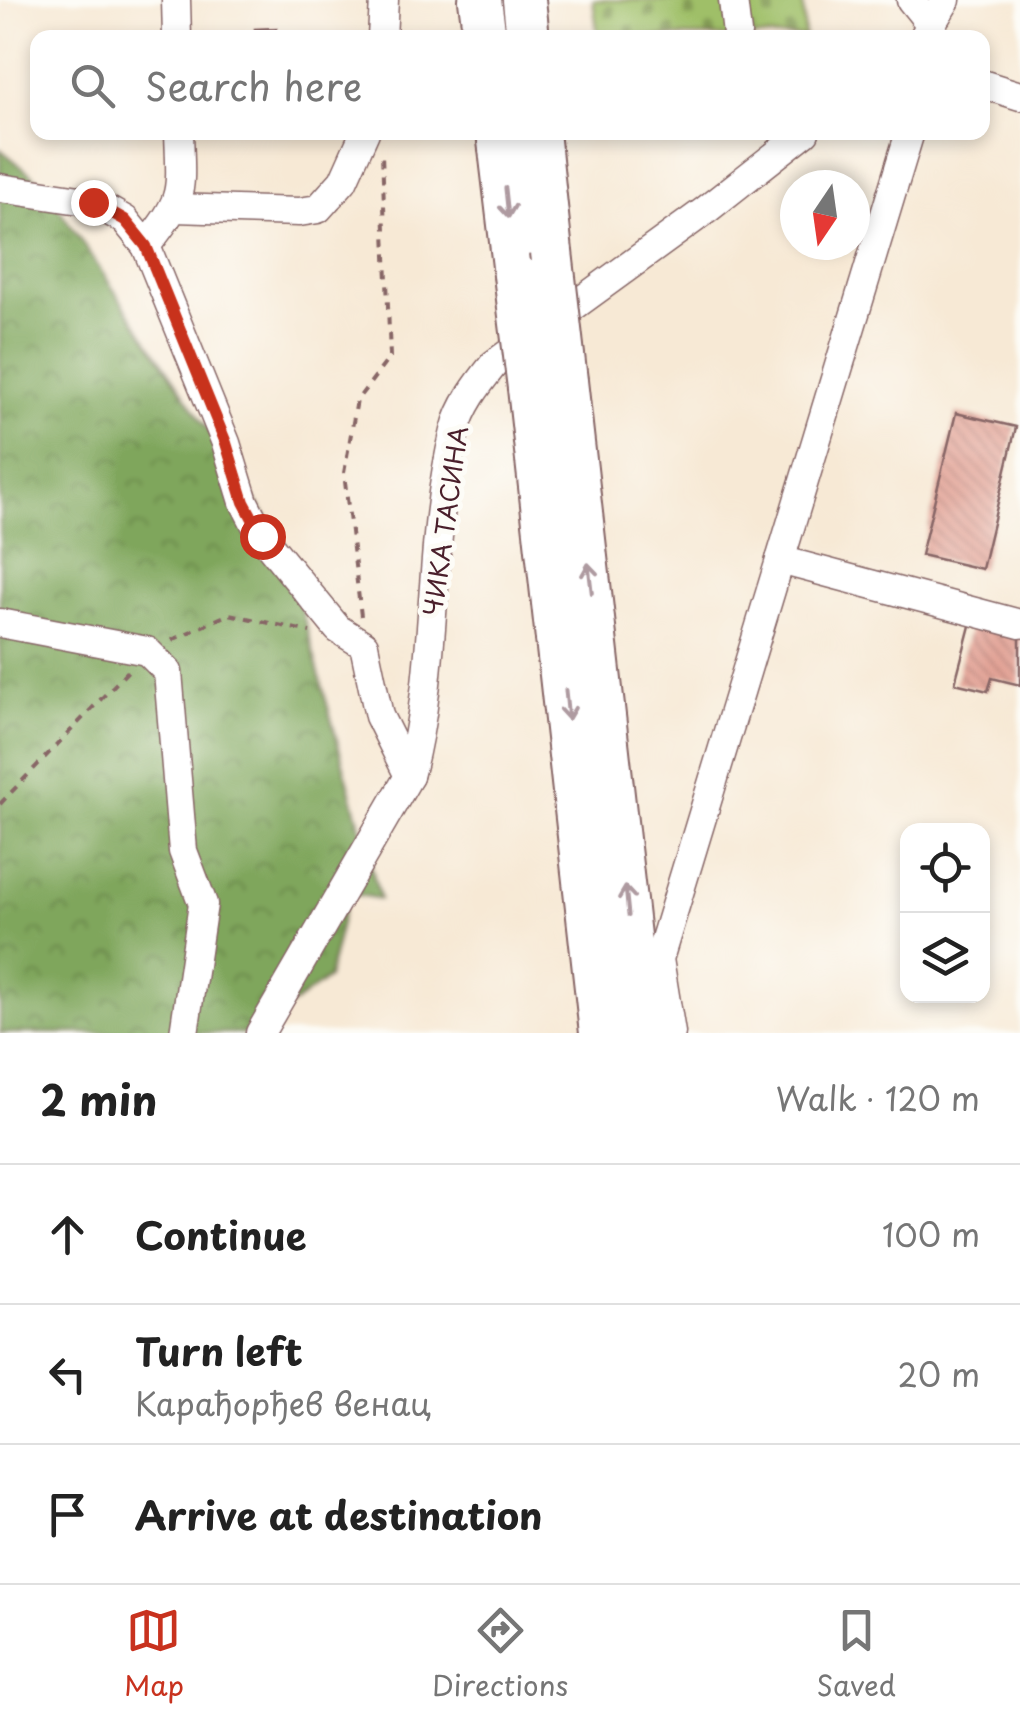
<!DOCTYPE html>
<html lang="en">
<head>
<meta charset="utf-8">
<style>
	:root { --surface:#fff; --page:#f6f6f6; --text:#222; --muted:#767676; --line:#e0e0e0; --accent:#c8321e }
	body { margin:0; font-family:"Playpen Sans",sans-serif; background:var(--page); color:var(--text) }
	.controls { position:absolute; right:30px; bottom:30px; display:grid; overflow:hidden; border-radius:20px; box-shadow:0 5px 15px #0003 }
	.controls button { width:90px; height:90px; display:grid; place-items:center; padding:0; border:0; border-bottom:2px solid var(--line); background:var(--surface); color:var(--text); font:50px sans-serif }
	.compass { position:absolute; left:780px; top:170px; width:90px; height:90px; border-radius:50%; background:var(--surface); box-shadow:0 5px 15px #0003; rotate:193deg }
	.stop { position:absolute; width:30px; height:30px; margin:-22px; border:8px solid #c8321e; border-radius:50%; background:#fff }
	.stop.end { background:#c8321e; border-color:#fff; box-shadow:0 2px 10px #0008 }
	.list { margin:0; padding:0; list-style:none }
	h2 { display:flex; justify-content:space-between; align-items:center; height:130px; margin:0; padding:0 40px; font-size:42px }
	h2 small { font-size:32px; font-weight:400; color:var(--muted) }
	.list li { display:grid; grid-template-columns:65px 1fr auto; gap:30px; align-items:center; box-sizing:border-box; height:140px; padding:0 40px; border-top:2px solid var(--line) }
	.list b { display:block; font-size:38px; white-space:nowrap }
	.list p { margin:0; font-size:32px; white-space:nowrap; color:var(--muted) }
	.list em { font-size:32px; font-style:normal; color:var(--muted) }
	.icon { flex:none; width:55px; height:55px; fill:none; stroke:currentColor; stroke-width:2; stroke-linecap:round; stroke-linejoin:round }
	.map { position:relative; flex:none; width:1020px; height:1033px; overflow:hidden }
	.search { position:absolute; background:var(--surface); box-shadow:0 5px 15px #0003; left:30px; right:30px; top:30px; height:110px; display:flex; align-items:center; gap:25px; box-sizing:border-box; padding:0 35px; border-radius:20px; color:var(--muted); font-size:38px }
	.sheet { height:550px; background:var(--surface) }
	nav { display:flex; justify-content:space-around; align-items:center; box-sizing:border-box; height:140px; border-top:2px solid var(--line); background:var(--surface); font-size:28px; color:var(--muted) }
	nav a { display:grid; justify-items:center; gap:5px }
	nav .on { color:var(--accent) }
	.map>svg:first-child { display:block }
	.forest { fill:url(#forest-crowns); stroke:#646244; stroke-width:2.5 }
	.cemetery { fill:url(#cemetery-stones); stroke:#746f4a; stroke-width:2.5 }
	.building { fill:url(#building-back-hatch) }
	.lines { fill:none; stroke-linecap:round; stroke-linejoin:round }
	.minor-casing { stroke:#876666; stroke-width:31 }
	.highway-casing { stroke:#876666; stroke-width:46 }
	.path { stroke:#876666; stroke-width:4; stroke-dasharray:8 8; stroke-linecap:butt }
	.minor { stroke:#fff; stroke-width:28 }
	.highway { stroke:#fff; stroke-width:42 }
	.highway-bridge-casing { stroke:#876666; stroke-width:46; stroke-linecap:butt }
	.highway-bridge { stroke:#fff; stroke-width:42 }
	.oneway { stroke:#ae9aa0 }
	.route { stroke:#c8321e; stroke-width:12 }
	.labels { text-anchor:middle; dominant-baseline:central; stroke-width:10; stroke-linejoin:round; paint-order:stroke }
	.street-label { font-size:25px; fill:#4a1f2b; stroke:#fdfcf7 }
</style>
</head>
<body>
<div class="map">
<svg width="1020" height="1033" viewBox="0 0 1020 1033">
	<defs>
		<pattern id="forest-crowns" width="20" height="18" patternUnits="userSpaceOnUse" patternTransform="scale(2.5)"><rect width="20" height="18" fill="#7fa65c"/><path d="M2 6a3 3 0 1 1 6 0M12 15a3 3 0 1 1 6 0" fill="none" stroke="#6a874c"/></pattern>
		<pattern id="cemetery-stones" width="16" height="16" patternUnits="userSpaceOnUse" patternTransform="scale(2.5)"><rect width="16" height="16" fill="#9fbf68"/><path d="M2 7V4a2 2 0 0 1 4 0v3zM10 15v-3a2 2 0 0 1 4 0v3z" fill="#849b56"/></pattern>
		<pattern id="building-back-hatch" width="6" height="6" patternUnits="userSpaceOnUse" patternTransform="scale(2.5)"><rect width="6" height="6" fill="#e19d90"/><path d="M-1 5l2 2M0 0l6 6M5-1l2 2" fill="none" stroke="#b87f76"/></pattern>
	</defs>
	<rect width="100%" height="100%" fill="#fdfcf7"/>
	<filter id="ink" filterUnits="userSpaceOnUse"><feTurbulence type="fractalNoise" baseFrequency=".01" numOctaves="2"/><feDisplacementMap in="SourceGraphic" scale="20" xChannelSelector="R" yChannelSelector="G"/><feConvolveMatrix kernelMatrix="1 2 1 2 8 2 1 2 1" color-interpolation-filters="sRGB"/></filter>
	<filter id="wash" filterUnits="userSpaceOnUse"><feTurbulence type="fractalNoise" baseFrequency=".0048" numOctaves="4" result="noise"/><feDisplacementMap in="SourceGraphic" scale="40" xChannelSelector="R" yChannelSelector="G"/><feGaussianBlur stdDeviation="2.25" result="paint"/><feColorMatrix in="noise" values="0 0 0 0 0 0 0 0 0 0 0 0 0 0 0 0 0 1.4 0 .05"/><feComposite in="paint" operator="in"/></filter>
	<g filter="url(#wash)">
		<rect width="100%" height="100%" fill="#f7e9d5"/>
		<path class="forest" d="M0,149L42,183L283,541L380,899L348,893L328,978L254,1033H0Z"/>
		<path class="cemetery" d="M593,0H803L805,37H598Z"/>
		<g id="blocks">
			<g class="building">
				<path d="M276,28V38H256L255,29Z"/>
				<path d="M956,413L1016,427L982,569L921,555Z"/>
				<path d="M971,622L1020,635V685L992,678L988,691L955,683Z"/>
			</g>
		</g>
	</g>
	<g filter="url(#ink)">
		<use href="#blocks" fill-opacity="0" stroke="#876666" stroke-width="2.5"/>
		<g class="lines">
			<defs>
				<g id="minor">
					<path d="M176,0L177,38"/>
					<path d="M733,0L737,34"/>
					<path d="M911,0L932,26"/>
					<path d="M382,38L384,0"/>
					<path d="M923,38L946,0"/>
					<path d="M982,84L1020,96"/>
					<path d="M0,188L93,202L125,220L146,246L226,443L244,502L261,535L338,629L364,645L379,716L409,776"/>
					<path d="M175,208L299,212L318,209L343,181L365,132"/>
					<path d="M146,246C185,196 181,195 179,132"/>
					<path d="M780,560L1020,624"/>
					<path d="M0,623L147,651L168,672L183,851L203,904L184,1033"/>
					<path d="M260,1033L409,776C440,664 426,544 455,431C461,406 478,384 494,364L706,210L805,132"/>
					<path d="M671,1033L659,959L910,132"/>
				</g>
				<g id="highway">
					<path d="M480,0L485,38"/>
					<path d="M524,0L528,38"/>
					<path d="M498,132L515,275"/>
					<path d="M538,132L551,252"/>
					<path d="M566,381L640,1033"/>
					<path d="M529,388L601,1033"/>
				</g>
			</defs>
			<use href="#minor" class="minor-casing"/>
			<use href="#highway" class="highway-casing"/>
			<g class="path">
				<path d="M361,616L344,473L357,400L390,357L382,154"/>
				<path d="M172,640L229,614L310,632"/>
				<path d="M0,804L128,671"/>
			</g>
			<use href="#minor" class="minor"/>
			<use href="#highway" class="highway"/>
			<defs>
				<g id="highway-bridge">
					<path d="M551,252L566,381"/>
					<path d="M515,275L529,388"/>
				</g>
			</defs>
			<use href="#highway-bridge" class="highway-bridge-casing"/>
			<use href="#highway-bridge" class="highway-bridge"/>
		</g>
		<defs><path id="oneway-shaft" d="M-6 0H5M1.5-3L5.5 0L1.5 3" fill="none" stroke-width="1.6" stroke-linecap="round" stroke-linejoin="round" transform="scale(2.5)"/></defs>
		<g class="oneway">
			<use href="#oneway-shaft" transform="translate(507 203) rotate(84)"/>
			<use href="#oneway-shaft" transform="translate(590 578) rotate(-97)"/>
			<use href="#oneway-shaft" transform="translate(567 705) rotate(84)"/>
			<use href="#oneway-shaft" transform="translate(627 901) rotate(-96)"/>
		</g>
	</g>
	<g class="lines" filter="url(#ink)">
		<path class="route" d="M93,202L125,220L146,246L226,443L244,502L262,536"/>
	</g>
	<g class="labels">
		<g class="street-label">
			<text transform="translate(445 521) rotate(-82)">ЧИКА ТАСИНА</text>
		</g>
	</g>
</svg>
<div class="controls">
<button><svg class="icon" aria-label="locate" viewBox="0 0 24 24"><circle cx="12" cy="12" r="6"/><path d="M12 2v4M12 18v4M2 12h4M18 12h4"/></svg></button>
<button><svg class="icon" aria-label="layers" viewBox="0 0 24 24"><path d="M12 4l9 5-9 5-9-5zM3 14l9 5 9-5"/></svg></button>
</div>
<svg class="compass" viewBox="-18 -18 36 36"><path d="M0-13l5 13h-10z" fill="#e53935"/><path d="M0 13l5-13h-10z" fill="#767676"/></svg>
<div class="stop" style="left:262px;top:536px"></div>
<div class="stop end" style="left:93px;top:202px"></div>
<div class="search"><svg class="icon" aria-label="search" viewBox="0 0 24 24"><circle cx="10" cy="10" r="6"/><path d="M15 15l6 6"/></svg>Search here</div>
</div>
<section class="sheet">
<h2>2 min<small>Walk · 120 m</small></h2>
<ul class="list">
<li><svg class="icon" aria-label="ahead" viewBox="0 0 24 24"><path d="M12 20V5M6 11l6-6 6 6"/></svg><div><b>Continue</b></div><em>100 m</em></li>
<li><svg class="icon" aria-label="left" viewBox="0 0 24 24"><path d="M17 20v-9H6M10 6l-5 5 5 5"/></svg><div><b>Turn left</b><p>Карађорђев венац</p></div><em>20 m</em></li>
<li><svg class="icon" aria-label="arrive" viewBox="0 0 24 24"><path d="M6 21V4h12l-3 4 3 4H6"/></svg><div><b>Arrive at destination</b></div></li>
</ul>
</section>
<nav>
<a class="on"><svg class="icon" aria-label="map" viewBox="0 0 24 24"><path d="M3 6l6-2 6 2 6-2v14l-6 2-6-2-6 2zM9 4v14M15 6v14"/></svg>Map</a>
<a><svg class="icon" aria-label="directions" viewBox="0 0 24 24"><path d="M12 3l9 9-9 9-9-9zM9 14v-3h6M13 9l2 2-2 2"/></svg>Directions</a>
<a><svg class="icon" aria-label="saved" viewBox="0 0 24 24"><path d="M7 4h10v16l-5-4-5 4z"/></svg>Saved</a>
</nav>
</body>
</html>
